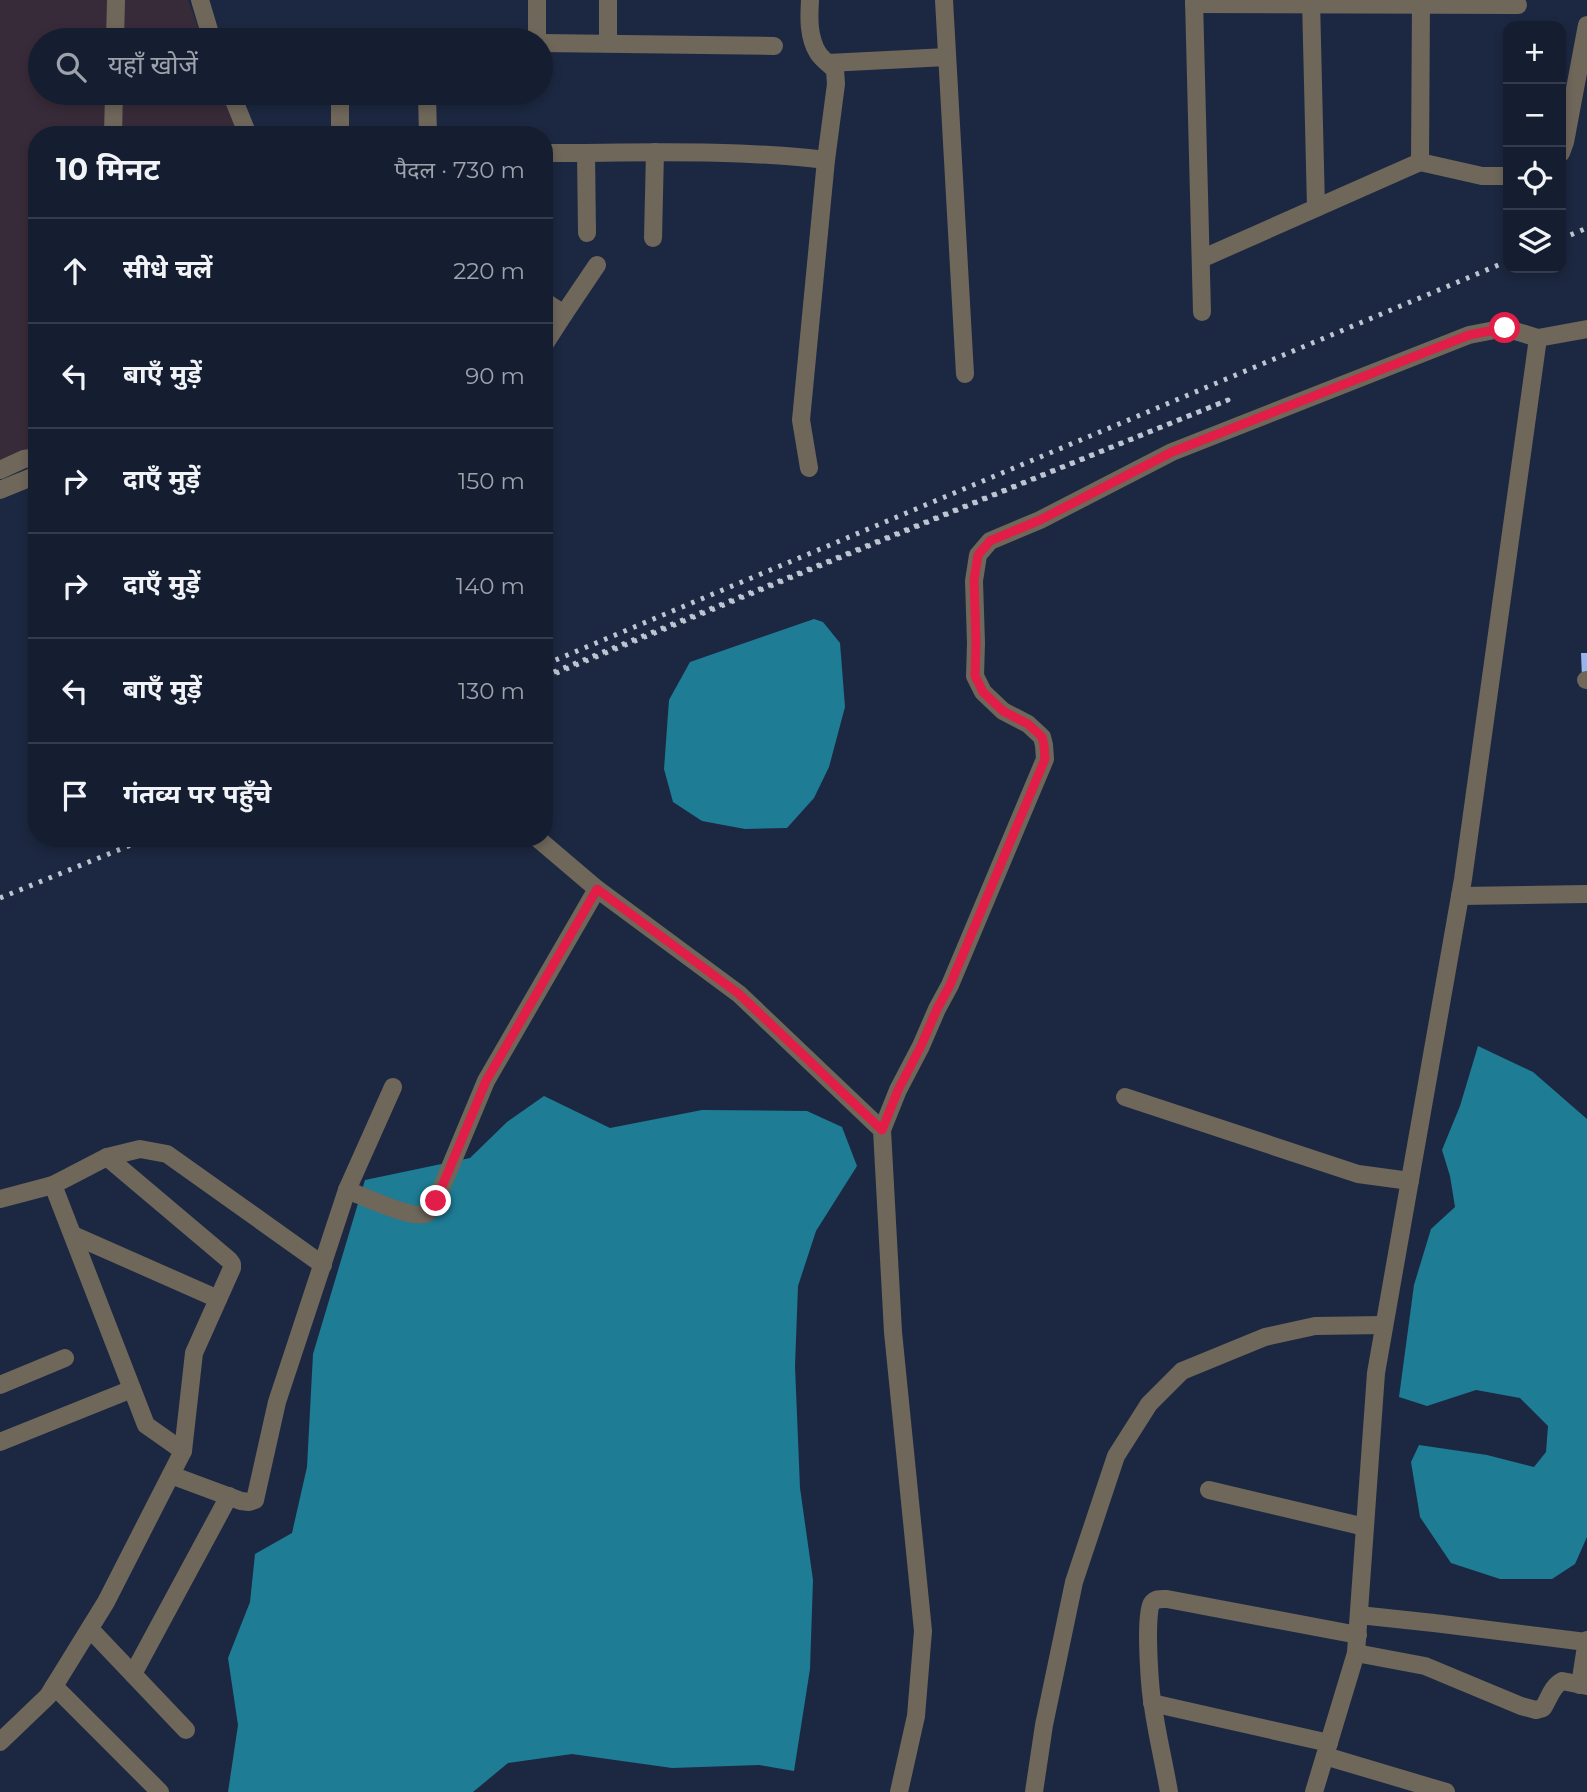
<!DOCTYPE html>
<html lang="hi">
<head>
<meta charset="utf-8">
<style>
	:root { --surface:#151e31; --page:#222b3d; --text:#f1f3f6; --muted:#9da2ab; --line:#343c4d }
	body { margin:0; font-family:Montserrat,"Noto Sans Devanagari",sans-serif; background:var(--page); color:var(--text) }
	.controls { position:absolute; right:21px; top:21px; display:grid; overflow:hidden; border-radius:14px; box-shadow:0 4px 10px #0003 }
	.controls button { width:63px; height:63px; display:grid; place-items:center; padding:0; border:0; border-bottom:2px solid var(--line); background:var(--surface); color:var(--text); font:35px sans-serif }
	.stop { position:absolute; width:21px; height:21px; margin:-16px; border:5px solid #e11d48; border-radius:50%; background:#fff }
	.stop.end { background:#e11d48; border-color:#fff; box-shadow:0 2px 7px #0008 }
	.list { margin:0; padding:0; list-style:none }
	h2 { display:flex; justify-content:space-between; align-items:center; height:91px; margin:0; padding:0 28px; font-size:30px }
	h2 small { font-size:23px; font-weight:400; color:var(--muted) }
	.list li { display:grid; grid-template-columns:46px 1fr auto; gap:21px; align-items:center; box-sizing:border-box; height:105px; padding:0 28px; border-top:2px solid var(--line) }
	.list b { display:block; font-size:26px; white-space:nowrap }
	.list em { font-size:23px; font-style:normal; color:var(--muted) }
	.icon { flex:none; width:38px; height:38px; fill:none; stroke:currentColor; stroke-width:2; stroke-linecap:round; stroke-linejoin:round }
	.map { position:relative; flex:none; width:1587px; height:1792px; overflow:hidden }
	.search { position:absolute; background:var(--surface); box-shadow:0 4px 10px #0003; left:28px; top:28px; width:525px; height:77px; display:flex; align-items:center; gap:18px; box-sizing:border-box; padding:0 24px; border-radius:38px; color:var(--muted); font-size:26px }
	.panel { position:absolute; background:var(--surface); box-shadow:0 4px 10px #0003; left:28px; top:126px; width:525px; height:721px; border-radius:28px }
	.map>svg:first-child { display:block }
	.commercial { fill:#382b39 }
	.water { fill:#1e7c95 }
	.building { fill:#98b4ef }
	.lines { fill:none; stroke-linecap:round; stroke-linejoin:round }
	.minor { stroke:#6f675a; stroke-width:18 }
	.rail { stroke:#bec5d2; stroke-width:5; stroke-dasharray:3.5 7; stroke-linecap:butt }
	.route { stroke:#e11d48; stroke-width:9 }
</style>
</head>
<body>
<div class="map">
<svg width="1587" height="1792" viewBox="0 0 1587 1792">
	<rect width="100%" height="100%" fill="#1c2841"/>
	<path class="commercial" d="M0,0H188L203,40H40V93H223L239,135H37V446L0,461Z"/>
	<g class="water">
		<path d="M814,619L823,622L840,643L845,707L829,767L814,798L787,828L745,829L702,821L673,802L664,769L669,700L690,662Z"/>
		<path d="M1478,1046L1533,1072L1587,1119V1537L1575,1564L1552,1579H1500L1451,1563L1420,1517L1411,1462L1419,1445L1487,1455L1534,1467L1546,1452L1548,1426L1520,1398L1476,1390L1427,1406L1399,1397L1414,1285L1431,1229L1455,1207L1450,1176L1442,1150L1460,1106Z"/>
		<path d="M544,1096L610,1128L702,1110L807,1111L842,1127L857,1166L816,1231L798,1286L795,1366L800,1488L813,1580L810,1669L794,1771L759,1765L672,1768L572,1754L508,1763L473,1792H228L238,1725L228,1658L250,1602L255,1554L292,1533L307,1467L313,1354L365,1180L470,1158L507,1122Z"/>
	</g>
	<path class="building" d="M1581,653H1587V678H1582Z"/>
	<g class="lines">
		<g class="minor">
			<path d="M200,0L212,40"/>
			<path d="M608,0V43"/>
			<path d="M944,0L965,374"/>
			<path d="M1194,0L1202,312"/>
			<path d="M1311,0L1316,208"/>
			<path d="M1421,0L1420,162L1482,176H1508"/>
			<path d="M1194,4L1518,5"/>
			<path d="M115,40L116,0"/>
			<path d="M537,40V0"/>
			<path d="M541,43L774,46"/>
			<path d="M828,63L947,57"/>
			<path d="M231,93L248,135"/>
			<path d="M340,93V135"/>
			<path d="M427,93L428,135"/>
			<path d="M113,135L114,93"/>
			<path d="M544,153C638,153 733,149 826,160"/>
			<path d="M586,153L587,233"/>
			<path d="M1561,153L1565,142L1587,25"/>
			<path d="M653,238L655,152"/>
			<path d="M1201,259L1420,162"/>
			<path d="M544,301L564,314"/>
			<path d="M544,345L564,314L597,265"/>
			<path d="M809,468L801,420L826,160L836,84L835,70C829,64 822,59 818,53C808,37 809,17 810,0"/>
			<path d="M0,470L24,459L37,457"/>
			<path d="M0,490L32,477L37,473"/>
			<path d="M1586,680H1587"/>
			<path d="M537,838L597,889L739,994L882,1130L893,1332L923,1631L916,1716L899,1792"/>
			<path d="M1460,896L1587,894"/>
			<path d="M1125,1097L1358,1174L1410,1181"/>
			<path d="M882,1130L898,1090L921,1046L937,1009L950,985L1045,759L1044,745L1042,737L1028,724L1003,711L983,692L975,676L976,643L974,581L978,555L990,541L1040,520L1172,452L1469,335L1505,328L1538,338L1587,329"/>
			<path d="M53,1185L146,1425L183,1451"/>
			<path d="M347,1190C363,1196 411,1219 425,1214C431,1211 433,1206 436,1201L486,1081L597,889"/>
			<path d="M0,1199L53,1185L107,1157L140,1149L167,1154L323,1265"/>
			<path d="M73,1235L218,1299"/>
			<path d="M0,1385L65,1358"/>
			<path d="M0,1442L132,1389"/>
			<path d="M171,1475L241,1501L249,1502L255,1500L277,1402L347,1190L393,1087"/>
			<path d="M1209,1490L1365,1527"/>
			<path d="M1359,1615L1434,1623L1586,1642"/>
			<path d="M90,1629L186,1730"/>
			<path d="M1356,1653L1425,1666L1521,1706L1536,1710L1543,1708C1549,1699 1552,1686 1562,1681L1587,1686"/>
			<path d="M133,1674L229,1496"/>
			<path d="M1580,1685L1587,1640"/>
			<path d="M54,1686L160,1792"/>
			<path d="M1152,1703L1329,1743"/>
			<path d="M0,1742L48,1696L106,1602L183,1451L194,1353L232,1268V1264L229,1260L107,1157"/>
			<path d="M1325,1756L1446,1792"/>
			<path d="M1034,1792L1044,1725L1074,1582L1116,1456L1149,1404L1182,1371L1265,1337L1315,1326L1384,1325"/>
			<path d="M1169,1792C1164,1763 1157,1735 1153,1706C1150,1691 1144,1613 1152,1603C1156,1598 1162,1599 1167,1599L1358,1635"/>
			<path d="M1314,1792L1356,1653L1376,1373L1463,879L1538,338"/>
		</g>
		<g class="rail">
			<path d="M1561,239L1587,228"/>
			<path d="M546,664L1508,261"/>
			<path d="M544,676L1228,400L544,678"/>
			<path d="M0,898L148,838"/>
		</g>
	</g>
	<g class="lines">
		<path class="route" d="M436,1201L486,1081L597,889L739,994L882,1130L898,1090L921,1046L937,1009L950,985L1045,759L1044,745L1042,737L1028,724L1003,711L983,692L975,676L976,643L974,580L978,555L990,541L1040,520L1172,452L1469,335L1505,328"/>
	</g>
</svg>
<div class="controls">
<button>+</button>
<button>−</button>
<button><svg class="icon" aria-label="locate" viewBox="0 0 24 24"><circle cx="12" cy="12" r="6"/><path d="M12 2v4M12 18v4M2 12h4M18 12h4"/></svg></button>
<button><svg class="icon" aria-label="layers" viewBox="0 0 24 24"><path d="M12 4l9 5-9 5-9-5zM3 14l9 5 9-5"/></svg></button>
</div>
<div class="stop" style="left:1505px;top:328px"></div>
<div class="stop end" style="left:436px;top:1201px"></div>
<div class="search"><svg class="icon" aria-label="search" viewBox="0 0 24 24"><circle cx="10" cy="10" r="6"/><path d="M15 15l6 6"/></svg>यहाँ खोजें</div>
<section class="panel">
<h2>10 मिनट<small>पैदल · 730 m</small></h2>
<ul class="list">
<li><svg class="icon" aria-label="ahead" viewBox="0 0 24 24"><path d="M12 20V5M6 11l6-6 6 6"/></svg><div><b>सीधे चलें</b></div><em>220 m</em></li>
<li><svg class="icon" aria-label="left" viewBox="0 0 24 24"><path d="M17 20v-9H6M10 6l-5 5 5 5"/></svg><div><b>बाएँ मुड़ें</b></div><em>90 m</em></li>
<li><svg class="icon" aria-label="right" viewBox="0 0 24 24"><path d="M7 20v-9h11M14 6l5 5-5 5"/></svg><div><b>दाएँ मुड़ें</b></div><em>150 m</em></li>
<li><svg class="icon" aria-label="right" viewBox="0 0 24 24"><path d="M7 20v-9h11M14 6l5 5-5 5"/></svg><div><b>दाएँ मुड़ें</b></div><em>140 m</em></li>
<li><svg class="icon" aria-label="left" viewBox="0 0 24 24"><path d="M17 20v-9H6M10 6l-5 5 5 5"/></svg><div><b>बाएँ मुड़ें</b></div><em>130 m</em></li>
<li><svg class="icon" aria-label="arrive" viewBox="0 0 24 24"><path d="M6 21V4h12l-3 4 3 4H6"/></svg><div><b>गंतव्य पर पहुँचे</b></div></li>
</ul>
</section>
</div>
</body>
</html>
